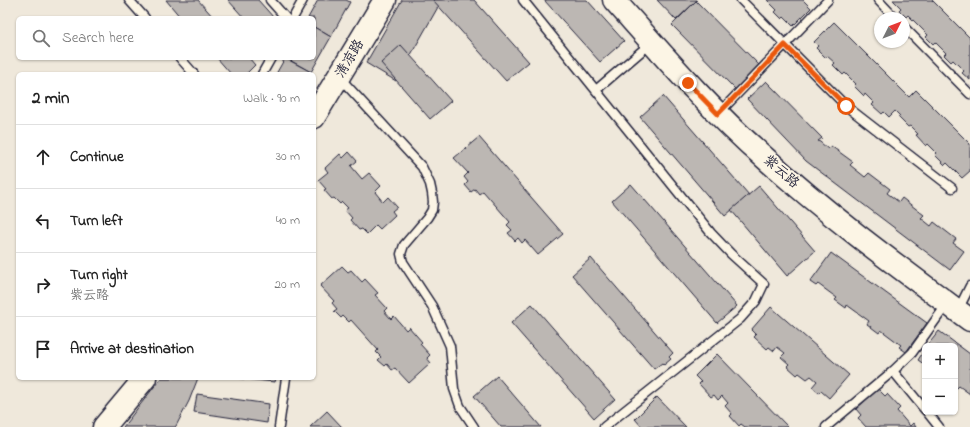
<!DOCTYPE html>
<html lang="en">
<head>
<meta charset="utf-8">
<style>
	:root { --surface:#fff; --page:#f6f6f6; --text:#222; --muted:#767676; --line:#e0e0e0 }
	body { margin:0; font-family:"Indie Flower","LXGW WenKai TC",sans-serif; background:var(--page); color:var(--text) }
	.controls { position:absolute; right:12px; bottom:12px; display:grid; overflow:hidden; border-radius:6px; box-shadow:0 1px 3px #0004 }
	.controls button { width:36px; height:36px; display:grid; place-items:center; padding:0; border:0; border-bottom:1px solid var(--line); background:var(--surface); color:var(--text); font:20px sans-serif }
	.compass { position:absolute; left:874px; top:12px; width:36px; height:36px; border-radius:50%; background:var(--surface); box-shadow:0 1px 3px #0004; rotate:48deg }
	.stop { position:absolute; width:12px; height:12px; margin:-9px; border:3px solid #ea580c; border-radius:50%; background:#fff }
	.stop.end { background:#ea580c; border-color:#fff; box-shadow:0 1px 4px #0008 }
	.list { margin:0; padding:0; list-style:none }
	h2 { display:flex; justify-content:space-between; align-items:center; height:52px; margin:0; padding:0 16px; font-size:17px }
	h2 small { font-size:13px; font-weight:400; color:var(--muted) }
	.list li { display:grid; grid-template-columns:26px 1fr auto; gap:12px; align-items:center; box-sizing:border-box; height:64px; padding:0 16px; border-top:1px solid var(--line) }
	.list b { display:block; font-size:15px; white-space:nowrap }
	.list p { margin:0; font-size:13px; white-space:nowrap; color:var(--muted) }
	.list em { font-size:13px; font-style:normal; color:var(--muted) }
	.icon { flex:none; width:22px; height:22px; fill:none; stroke:currentColor; stroke-width:2; stroke-linecap:round; stroke-linejoin:round }
	.map { position:relative; flex:none; width:970px; height:427px; overflow:hidden }
	.search { position:absolute; background:var(--surface); box-shadow:0 1px 3px #0004; left:16px; top:16px; width:300px; height:44px; display:flex; align-items:center; gap:10px; box-sizing:border-box; padding:0 14px; border-radius:6px; color:var(--muted); font-size:15px }
	.panel { position:absolute; background:var(--surface); box-shadow:0 1px 3px #0004; left:16px; top:72px; width:300px; height:308px; border-radius:6px }
	.map>svg:first-child { display:block }
	.building { fill:#bcb7b3; stroke:#22223b }
	.lines { fill:none; stroke-linecap:round; stroke-linejoin:round }
	.lane-casing { stroke:#22223b; stroke-width:11 }
	.secondary-casing { stroke:#22223b; stroke-width:25 }
	.lane { stroke:#fcf5e5; stroke-width:8 }
	.secondary { stroke:#fcf5e5; stroke-width:22 }
	.route { stroke:#ea580c; stroke-width:5 }
	.labels { text-anchor:middle; dominant-baseline:central; stroke-width:4; stroke-linejoin:round; paint-order:stroke }
	.street-label { font-size:14px; fill:#22223b; stroke:#fcf5e5 }
</style>
</head>
<body>
<div class="map">
<svg width="970" height="427" viewBox="0 0 970 427">
	<rect width="100%" height="100%" fill="#efe8db"/>
	<filter id="ink" filterUnits="userSpaceOnUse"><feTurbulence type="fractalNoise" baseFrequency=".025" numOctaves="2"/><feDisplacementMap in="SourceGraphic" scale="8" xChannelSelector="R" yChannelSelector="G"/><feConvolveMatrix kernelMatrix="1 2 1 2 8 2 1 2 1" color-interpolation-filters="sRGB"/></filter>
	<g filter="url(#ink)">
		<g class="building">
			<path d="M166,0H198L214,18H181Z"/>
			<path d="M228,0H258L274,18H244Z"/>
			<path d="M318,0H346L350,2L331,37L314,27V18H308Z"/>
			<path d="M402,0H442L396,81L366,63Z"/>
			<path d="M433,0H474L529,62L506,81Z"/>
			<path d="M544,0H587L624,41L600,62Z"/>
			<path d="M657,0H697L676,20Z"/>
			<path d="M767,0H803L811,8L793,26L784,17L782,19L775,12L777,10Z"/>
			<path d="M893,0H932L970,38V80L962,73L964,71L953,60L951,62L944,55L946,53L935,42L933,44L926,37L928,35L908,15L906,17L899,10L901,8Z"/>
			<path d="M696,1L760,66L736,90L672,25Z"/>
			<path d="M834,22L909,97L916,90L970,144V171L962,178L947,163L945,165L935,155L937,153L928,144L926,146L916,135L918,134L910,126L908,127L898,117L900,116L895,111L889,117L884,112L882,114L872,105L874,103L865,94L864,96L854,86L856,84L845,73L843,75L833,65L835,63L827,56L826,58L816,48L818,46L814,42Z"/>
			<path d="M314,27L331,37L311,72L286,58H314Z"/>
			<path d="M401,45L451,101L430,119L381,63Z"/>
			<path d="M217,58H249L255,65L246,74H231Z"/>
			<path d="M285,58L311,72L309,74H276Z"/>
			<path d="M766,81L822,138L818,141L820,142L828,149L831,146L853,162L850,165L865,177L869,173L890,189L887,193L899,202L902,198L924,215L921,218L931,226L934,222L956,239L953,243L964,251L950,270L806,161L747,99Z"/>
			<path d="M663,96L749,195L725,216L640,117Z"/>
			<path d="M479,137L563,234L538,255L525,240L522,243L518,238L515,241L508,233L512,230L507,225L510,222L483,191L479,194L475,189L471,192L465,185L468,182L464,177L468,173L454,158Z"/>
			<path d="M349,152L357,161L351,166L362,179L369,173L381,186L375,192L383,202L388,197L397,207L392,211L395,215L380,229L376,225L367,234L362,229L359,230L350,220L352,218L345,210L348,208L342,202L340,204L334,198L332,199L324,190L326,189L318,180L328,172L325,168L340,154L343,158Z"/>
			<path d="M631,184L737,306L717,323L612,201Z"/>
			<path d="M759,186L815,251L787,276L731,210Z"/>
			<path d="M831,253L927,323L906,352L899,347L901,345L881,330L879,333L867,324L869,321L847,305L846,308L835,300L837,298L818,284L816,286L810,282Z"/>
			<path d="M591,258L673,353L669,357L671,359L664,365L662,363L654,369L572,275Z"/>
			<path d="M342,266L348,272L351,270L362,282L365,279L378,293L375,295L387,308L384,311L391,319L394,316L406,330L409,327L422,342L420,344L430,355L427,358L431,363L409,383L395,368L392,370L387,364L385,366L378,360L381,357L376,352L378,350L351,320L349,322L343,316L341,318L334,311L337,309L332,303L334,301L320,286Z"/>
			<path d="M532,304L615,399L594,418L511,323Z"/>
			<path d="M771,307L849,375L829,398L821,391L819,393L812,387L817,381L811,376L807,379L799,373L797,375L787,366L789,364L781,357L785,353L777,347L774,351L769,347L767,349L754,337L756,335L751,330Z"/>
			<path d="M939,331L970,354V394L959,386L957,388L955,387V346H927Z"/>
			<path d="M925,349V365L918,360Z"/>
			<path d="M717,354L788,427H745L741,424L739,426L730,416L732,414L725,406L728,403L722,396L718,400L714,395L711,397L699,384L701,382L695,376Z"/>
			<path d="M497,376L541,427H501L474,396Z"/>
			<path d="M161,378H198L189,401L176,426L175,427H123Z"/>
			<path d="M235,378H276L275,382Z"/>
			<path d="M878,389L885,396L887,394L900,408L897,411L910,426L913,423L916,427H866L858,418L861,415L856,409Z"/>
			<path d="M197,394L269,404L267,423L194,412Z"/>
			<path d="M657,397L686,427H642L635,419Z"/>
			<path d="M327,411L342,427H310Z"/>
		</g>
		<g class="lines">
			<defs>
				<g id="lane">
					<path d="M129,0L145,18"/>
					<path d="M270,0L286,18"/>
					<path d="M523,0L711,233L731,254L764,284L756,301L740,319L604,427"/>
					<path d="M741,0L846,106L952,188"/>
					<path d="M878,0L895,18"/>
					<path d="M293,18L303,0"/>
					<path d="M904,27L970,94"/>
					<path d="M180,58L194,74"/>
					<path d="M262,74L271,58"/>
					<path d="M340,78L422,167L430,184L432,193L433,202L432,210L427,218L404,245L401,254L403,262L432,306L450,346L454,389L460,406L474,427"/>
					<path d="M596,90L651,43"/>
					<path d="M719,113L828,0"/>
					<path d="M958,310L970,286"/>
					<path d="M893,371L925,410"/>
					<path d="M927,412L939,427"/>
					<path d="M279,427L286,378"/>
					<path d="M826,427L893,371L912,353L947,304"/>
				</g>
				<g id="secondary">
					<path d="M614,0C663,55 710,110 765,158C830,217 900,268 970,320"/>
					<path d="M314,117L385,0"/>
					<path d="M104,427L145,378"/>
				</g>
			</defs>
			<use href="#lane" class="lane-casing"/>
			<use href="#secondary" class="secondary-casing"/>
			<use href="#lane" class="lane"/>
			<use href="#secondary" class="secondary"/>
		</g>
	</g>
	<g class="lines" filter="url(#ink)">
		<path class="route" d="M688,83L718,114L785,45L846,106"/>
	</g>
	<g class="labels">
		<g class="street-label">
			<text transform="translate(350 59) rotate(-59)">清凉路</text>
			<text transform="translate(781 172) rotate(41)">紫云路</text>
		</g>
	</g>
</svg>
<div class="controls">
<button>+</button>
<button>−</button>
</div>
<svg class="compass" viewBox="-18 -18 36 36"><path d="M0-13l5 13h-10z" fill="#e53935"/><path d="M0 13l5-13h-10z" fill="#767676"/></svg>
<div class="stop" style="left:846px;top:106px"></div>
<div class="stop end" style="left:688px;top:83px"></div>
<div class="search"><svg class="icon" aria-label="search" viewBox="0 0 24 24"><circle cx="10" cy="10" r="6"/><path d="M15 15l6 6"/></svg>Search here</div>
<section class="panel">
<h2>2 min<small>Walk · 90 m</small></h2>
<ul class="list">
<li><svg class="icon" aria-label="ahead" viewBox="0 0 24 24"><path d="M12 20V5M6 11l6-6 6 6"/></svg><div><b>Continue</b></div><em>30 m</em></li>
<li><svg class="icon" aria-label="left" viewBox="0 0 24 24"><path d="M17 20v-9H6M10 6l-5 5 5 5"/></svg><div><b>Turn left</b></div><em>40 m</em></li>
<li><svg class="icon" aria-label="right" viewBox="0 0 24 24"><path d="M7 20v-9h11M14 6l5 5-5 5"/></svg><div><b>Turn right</b><p>紫云路</p></div><em>20 m</em></li>
<li><svg class="icon" aria-label="arrive" viewBox="0 0 24 24"><path d="M6 21V4h12l-3 4 3 4H6"/></svg><div><b>Arrive at destination</b></div></li>
</ul>
</section>
</div>
</body>
</html>
